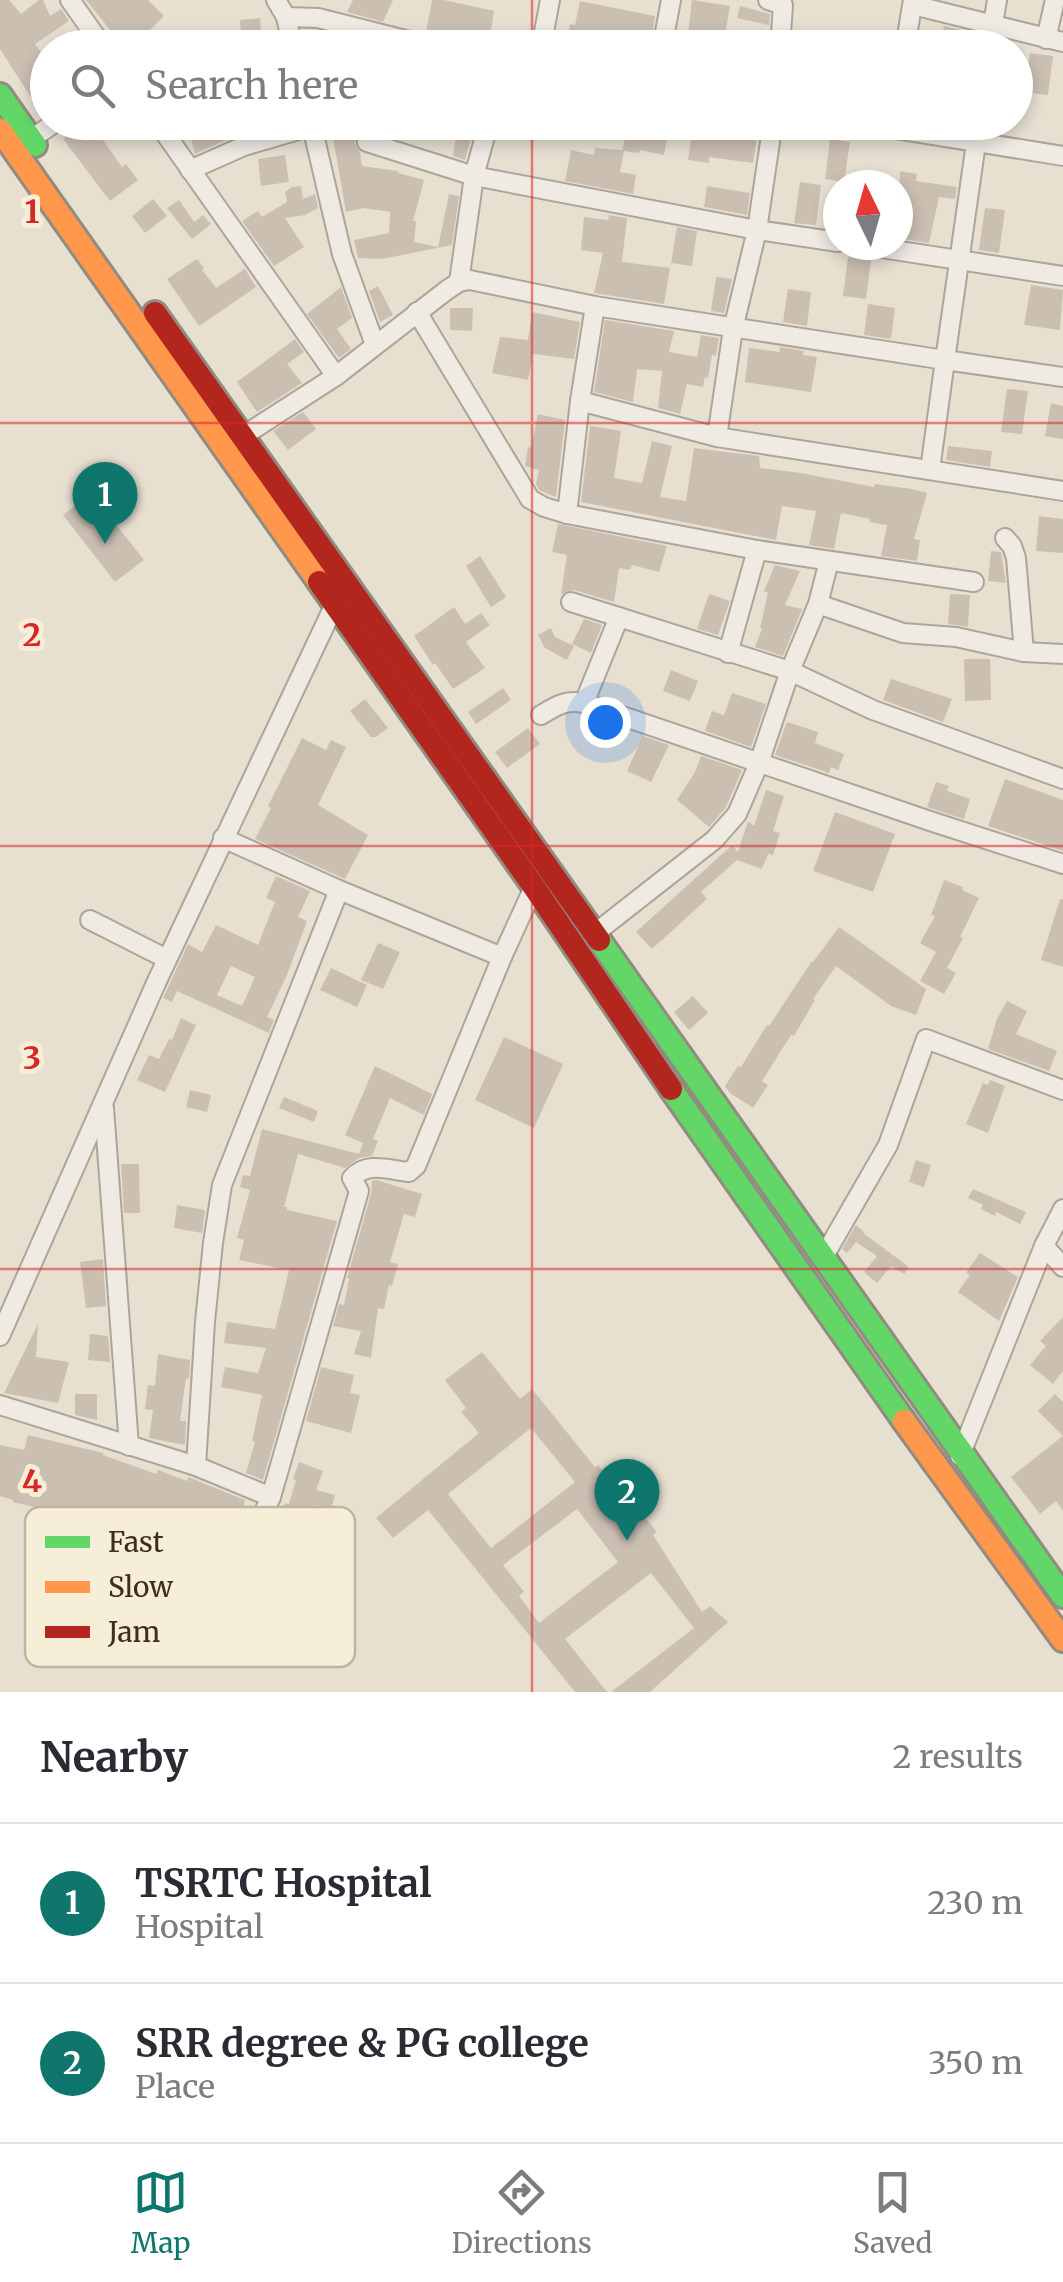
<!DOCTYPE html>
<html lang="en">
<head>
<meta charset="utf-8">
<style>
	:root { --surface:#fff; --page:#f2f2f3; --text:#2b2b33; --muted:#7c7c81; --line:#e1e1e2; --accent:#0f766e }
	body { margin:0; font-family:Merriweather,serif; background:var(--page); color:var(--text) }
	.compass { position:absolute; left:823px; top:170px; width:90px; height:90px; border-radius:50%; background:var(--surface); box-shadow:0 5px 15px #0003; rotate:355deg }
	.you { position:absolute; left:605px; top:722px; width:35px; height:35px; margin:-25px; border:8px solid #fff; border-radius:50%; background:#1a73e8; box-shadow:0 0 0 15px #1a73e833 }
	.badge { display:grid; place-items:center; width:65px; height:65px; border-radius:50%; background:var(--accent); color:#fff; font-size:32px; font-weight:700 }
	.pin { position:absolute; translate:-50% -82px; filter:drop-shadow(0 2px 5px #0008) }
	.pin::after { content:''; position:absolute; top:52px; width:35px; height:30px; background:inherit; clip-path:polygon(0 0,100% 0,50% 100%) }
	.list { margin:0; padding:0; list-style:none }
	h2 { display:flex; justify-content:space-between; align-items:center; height:130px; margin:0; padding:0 40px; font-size:42px }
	h2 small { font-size:32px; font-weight:400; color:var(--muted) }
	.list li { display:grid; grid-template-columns:65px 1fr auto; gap:30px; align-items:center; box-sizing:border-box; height:160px; padding:0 40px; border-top:2px solid var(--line) }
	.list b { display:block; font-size:38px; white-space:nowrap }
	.list p { margin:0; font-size:32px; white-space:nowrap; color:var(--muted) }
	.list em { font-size:32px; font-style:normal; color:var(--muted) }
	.icon { flex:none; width:55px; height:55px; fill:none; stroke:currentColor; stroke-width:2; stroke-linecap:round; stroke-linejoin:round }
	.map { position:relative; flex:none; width:1063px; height:1692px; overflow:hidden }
	.search { position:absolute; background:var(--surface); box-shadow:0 5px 15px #0003; left:30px; right:30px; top:30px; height:110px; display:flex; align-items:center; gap:25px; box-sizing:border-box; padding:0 35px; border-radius:55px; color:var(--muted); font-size:38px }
	.sheet { height:450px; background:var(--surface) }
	nav { display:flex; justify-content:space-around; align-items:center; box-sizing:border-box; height:140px; border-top:2px solid var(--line); background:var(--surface); font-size:28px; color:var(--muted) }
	nav a { display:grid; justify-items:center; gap:5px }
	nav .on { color:var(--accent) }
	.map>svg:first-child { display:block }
	.building { fill:#cbbfb2; fill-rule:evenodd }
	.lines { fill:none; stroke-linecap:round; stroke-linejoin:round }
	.street-casing { stroke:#ada599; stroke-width:22 }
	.fast-casing { stroke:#928b80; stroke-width:28 }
	.slow-casing { stroke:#928b80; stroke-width:28 }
	.jam-casing { stroke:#928b80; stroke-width:28 }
	.street { stroke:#efebe3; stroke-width:18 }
	.fast { stroke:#63d668; stroke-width:22 }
	.slow { stroke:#ff974d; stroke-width:22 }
	.jam { stroke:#b3261e; stroke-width:22 }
	.grid { fill:none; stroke:#d62828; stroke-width:2.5; stroke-opacity:0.55 }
	.key { fill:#f7eed8; stroke:#bfb4a1; stroke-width:2.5 }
	.key-label { font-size:28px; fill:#3d2e20 }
	.grid-label { font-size:32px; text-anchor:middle; font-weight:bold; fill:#d62828; stroke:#f7eed8; stroke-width:10; stroke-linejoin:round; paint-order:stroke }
</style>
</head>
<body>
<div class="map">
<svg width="1063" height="1692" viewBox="0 0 1063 1692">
	<rect width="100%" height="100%" fill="#e7e0d1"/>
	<g class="building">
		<path d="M0,0H9L21,14L39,0H43L50,16L61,9L69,21L35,44L48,62V113L43,116L0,49Z"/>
		<path d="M86,0H148L164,16L138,42L136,40L129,48H118L109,33L111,31Z"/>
		<path d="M353,0H393L383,22L347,12Z"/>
		<path d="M432,0H444L494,11L488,48H465L449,44L441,36L426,32Z"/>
		<path d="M692,0L730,6L723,47L687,42Z"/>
		<path d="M580,1L655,16L652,36L615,30L611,48H565L570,24L575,25Z"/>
		<path d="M740,6L770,14L769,25L737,18Z"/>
		<path d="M260,18L262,48H206L241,33L240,20Z"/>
		<path d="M944,26L979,34L977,48H940Z"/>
		<path d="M1030,53L1053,56L1048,95L1024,92Z"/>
		<path d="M87,122H90L122,167L126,164L138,180L110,201L63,139Z"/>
		<path d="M187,122H280L239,134L195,154Z"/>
		<path d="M359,122L360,132L356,137L355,144L360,152L362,166L398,171V173L424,180L413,221H416L414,242L438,247L449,194L459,196L452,245L382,259L358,258L354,240L389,233L390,212L364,208L346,212L331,126Z"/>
		<path d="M458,122L475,124L465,160L453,156Z"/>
		<path d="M524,122H573L572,136L523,130Z"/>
		<path d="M629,125L668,133L664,155L640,150L639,153L624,151L620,172L636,175L633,194L565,181L571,150L594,155L595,148L622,150Z"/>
		<path d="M720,131L757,135L753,163L709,157V163L688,160L692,132L720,135Z"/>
		<path d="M830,139L850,142L844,182L825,179Z"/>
		<path d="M285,155L289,182L261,186L258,159Z"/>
		<path d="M900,171L917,174L916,181L957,187L955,199L939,197L929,243L898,238Z"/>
		<path d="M800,182L821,185L816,225L794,223Z"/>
		<path d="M301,186L303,199L315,194L318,208L305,215L285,218L304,247L274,266L242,221L258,211L262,217L287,202L285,192L292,187Z"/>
		<path d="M707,186L750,193L747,215L704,207Z"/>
		<path d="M153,199L167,216L145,233L132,216Z"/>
		<path d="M179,200L194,222L203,215L211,224L192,239L167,208Z"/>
		<path d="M985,208L1005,210L999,253L979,250Z"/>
		<path d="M609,215L627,218L622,262L670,268L664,304L594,293L603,253L581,250L584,217L608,220Z"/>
		<path d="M677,227L697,231L692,266L671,263Z"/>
		<path d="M848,257L871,260L866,299L843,296Z"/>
		<path d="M197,259L204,268L202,270L216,288L245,269L256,287L199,326L167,279Z"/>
		<path d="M716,277L732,279L724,313L711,311Z"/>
		<path d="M1031,285L1063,290L1060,330L1024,325Z"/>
		<path d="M378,286L393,315L380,322L369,291Z"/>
		<path d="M341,287L352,318L337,329L351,349L339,358L307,314Z"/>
		<path d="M788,289L811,292L807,326L783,322Z"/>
		<path d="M868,304L895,308L891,339L864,335Z"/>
		<path d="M450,308H473L472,331L450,330Z"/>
		<path d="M532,312L580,322L574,359L533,354L528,380L492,373L500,337L528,340Z"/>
		<path d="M605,320L674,331L669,352L697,357L701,335L719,338L716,356L712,355L708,378L705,377L703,387L687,384L680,414L658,408L662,371L637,369L633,402L594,392Z"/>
		<path d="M295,339L304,352L287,364L302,383L257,412L237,382Z"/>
		<path d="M780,347L804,351L803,355L817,357L811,392L745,382L749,348L779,352Z"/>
		<path d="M1007,389L1028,391L1022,434L1001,432Z"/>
		<path d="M1051,403L1063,406V439L1045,436Z"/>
		<path d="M303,412L316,429L288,450L273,431Z"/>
		<path d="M538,414L565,420L556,497L539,490L536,484L539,470L525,466L528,447L531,448Z"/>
		<path d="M590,426L621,431L614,478L642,483L652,441L672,446L660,497L686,501L694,448L759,456L760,468L801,473L874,487L875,484L912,489L927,493L914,539L920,540L917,561L881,556L887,525L870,522V519L841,513L834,549L809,545L816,511L782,506L776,540L581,502Z"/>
		<path d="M948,446L992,451L990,467L946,460Z"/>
		<path d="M91,493L144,560L115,582L63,515Z"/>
		<path d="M1039,516L1063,519V553L1036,551Z"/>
		<path d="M558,524L667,546L659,572L632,565L630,570L619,568L614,602L574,590L561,594L567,555L552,552Z"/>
		<path d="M991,551L1001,552L1006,583L988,581Z"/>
		<path d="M480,556L506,597L491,607L466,566Z"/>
		<path d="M775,565L800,571L785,605L802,609L783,656L755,647L762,629L760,628L768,593L764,591Z"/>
		<path d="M709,594L730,601L718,635L697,629Z"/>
		<path d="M950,594L970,595L968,627L948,624Z"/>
		<path d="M454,607L465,624L481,613L490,625L466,642L485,668L453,689L435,663L433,665L414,636Z"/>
		<path d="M584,619L602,625L591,653L572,644Z"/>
		<path d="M551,628L555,637L574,646L567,660L545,648L538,635Z"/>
		<path d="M964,659H990L991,700L965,701Z"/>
		<path d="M671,670L698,681L690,701L663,691Z"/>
		<path d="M891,679L952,699L943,722L883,700Z"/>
		<path d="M503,688L511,700L476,724L468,712Z"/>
		<path d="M732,693L766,704L751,747L705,731L712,711L724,715Z"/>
		<path d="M365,699L388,728L376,737H371L350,711Z"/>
		<path d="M787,722L818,732L815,743L844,754L838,770L831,767L829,773L775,755Z"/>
		<path d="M528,728L540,744L507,768L495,752Z"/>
		<path d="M643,736L669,745L651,782L627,771Z"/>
		<path d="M302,738L326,750L331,740L346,747L318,805L368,835L345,879L255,839L271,808L268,806Z"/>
		<path d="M701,756L742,770L726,807L709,827L677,800L695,772Z"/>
		<path d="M1005,779L1063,800V851L988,826Z"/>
		<path d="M936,782L949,786L947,791L970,799L964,819L927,807Z"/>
		<path d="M766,790L784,796L773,831L780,833L773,855L768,854L762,869L737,860L701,892L707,899L652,949L636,932L732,845L738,852L748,821L754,826Z"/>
		<path d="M835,812L895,834L873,892L813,871Z"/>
		<path d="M276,876L310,891L298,917L307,921L287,975L267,1017L274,1020L269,1033L177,991L172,1002L163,998L188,944L202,952L216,925L258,945L275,902L266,898ZM231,966L255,977L242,1006L217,995Z"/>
		<path d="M944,880L963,887L962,890L979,898L960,937L963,938L947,968L956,973L944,994L920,981L936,952L920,943L935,916L931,915Z"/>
		<path d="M1060,899H1063V967L1041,960Z"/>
		<path d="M839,927L926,989L916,1015L891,1006L836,966L813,999L815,1000L794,1036L791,1035L762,1081L768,1085L753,1108L730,1093L725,1086L738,1066L741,1067L767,1025L769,1026L812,961L813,962Z"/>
		<path d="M378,943L400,952L383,989L361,980Z"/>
		<path d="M331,968L367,985L357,1007L320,990Z"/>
		<path d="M693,996L708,1013L689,1030L674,1012Z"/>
		<path d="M1007,1001L1027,1011L1016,1034L1057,1051L1049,1071L988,1049L997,1019Z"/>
		<path d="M181,1018L196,1025L165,1092L137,1080L149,1055L159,1059L169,1039L172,1040Z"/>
		<path d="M504,1037L563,1064L534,1128L475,1100Z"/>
		<path d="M375,1066L432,1094L424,1115L390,1098L373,1139L378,1141L372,1156L359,1158L345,1168L298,1154L284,1207H287V1210L337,1221L263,1480L246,1473L255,1442L252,1441L262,1395L221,1387L225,1367L258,1373L266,1348L224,1343L227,1322L275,1329L289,1270L239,1260L244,1240L237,1238L250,1190L240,1187L243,1175L250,1176L262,1129L359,1154L363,1143L345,1135Z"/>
		<path d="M990,1080L1005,1086L988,1133L966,1124L983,1083L988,1085Z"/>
		<path d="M190,1090L211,1095L207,1112L186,1107Z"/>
		<path d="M284,1097L318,1111L314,1122L279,1108Z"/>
		<path d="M916,1160L931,1165L924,1187L909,1182Z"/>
		<path d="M121,1164H139L140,1213H124Z"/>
		<path d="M376,1180L422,1194L415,1217L404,1214L390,1262L398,1264L392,1286L389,1285L384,1309L378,1308L371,1358L354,1354L361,1331L333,1326L339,1304L344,1305L349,1279L347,1278L371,1194L372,1181Z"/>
		<path d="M973,1189L1026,1212L1020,1224L996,1212L995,1216L981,1209L983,1205L968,1198Z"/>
		<path d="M177,1205L205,1210L202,1233L174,1228Z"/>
		<path d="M856,1225L864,1232L863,1233L909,1267L904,1274L891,1266L877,1283L864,1272L877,1256L856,1242L847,1253L842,1249Z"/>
		<path d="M980,1253L1018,1277L999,1321L958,1292L970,1275L966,1273Z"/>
		<path d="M103,1259L106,1306L86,1308L80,1262Z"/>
		<path d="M1063,1317V1371L1053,1384L1030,1365L1046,1346L1040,1341Z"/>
		<path d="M38,1324L36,1357L69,1362L58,1403L4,1393Z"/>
		<path d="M90,1334L108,1336L110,1362L88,1360Z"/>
		<path d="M482,1352L520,1399L532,1389L595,1467L598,1465L616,1487L619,1485L657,1532L653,1535L702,1612L710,1606L728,1622L650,1692H611L694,1628L651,1573L565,1639L607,1692H575L428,1510L393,1538L376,1518L479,1433L461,1412L466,1408L445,1380ZM531,1428L575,1482L491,1548L448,1494ZM577,1509L618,1562L539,1623L519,1596L524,1592L503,1565Z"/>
		<path d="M158,1354L190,1360L189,1379L186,1378L180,1421H186L185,1445L149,1438L153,1410L145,1409L148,1385L155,1386Z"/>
		<path d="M321,1367L354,1375L350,1393L360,1395L351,1433L306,1421Z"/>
		<path d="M75,1394H97V1420L75,1415Z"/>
		<path d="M1055,1394L1063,1402V1436L1038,1411Z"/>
		<path d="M28,1435L103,1453V1455L156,1474L158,1470L187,1481L188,1477L245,1500L239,1530L181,1514L173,1536L225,1558L214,1582L177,1567L179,1562L101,1535L103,1530L68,1519L69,1515L13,1502V1500L0,1496V1445L24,1450Z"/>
		<path d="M1063,1436V1511L1056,1501L1040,1514L1011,1477Z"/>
		<path d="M299,1462L323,1471L316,1490L335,1495L331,1509L316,1505L310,1529L320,1532L312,1563L306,1561L299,1587L260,1576L285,1503L289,1504L296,1480L293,1479Z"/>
	</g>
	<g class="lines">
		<defs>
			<g id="street">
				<path d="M70,0L104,48"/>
				<path d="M276,0L286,17L293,48"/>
				<path d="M768,0L783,5L780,48"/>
				<path d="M913,5L1063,42"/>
				<path d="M286,17L318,18L437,48"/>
				<path d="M1046,39L1055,0"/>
				<path d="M541,48L550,0"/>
				<path d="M662,48L671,0"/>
				<path d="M905,48L913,0"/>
				<path d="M989,48L997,0"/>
				<path d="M157,122L336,376"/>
				<path d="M311,122L342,254L375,345"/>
				<path d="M852,122L1063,156"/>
				<path d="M979,122L945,360L1063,377"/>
				<path d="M31,139L56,122"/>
				<path d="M367,142L474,176L757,230L838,242"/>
				<path d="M190,170L244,146L312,126"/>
				<path d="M861,245L1063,276"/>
				<path d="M459,282L474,176L489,122"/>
				<path d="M417,312L530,499L544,507L567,514L757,550L974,582"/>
				<path d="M580,401L717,437L1063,491"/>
				<path d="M243,436L336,376L447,290L459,282L470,280L595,306L945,360L930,470"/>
				<path d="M717,437L733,329L757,230L773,122"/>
				<path d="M567,514L580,401L595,306"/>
				<path d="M1005,538L1012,546L1016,558L1024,652"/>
				<path d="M571,602L790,671L873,710L1063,779"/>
				<path d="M818,604L829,561"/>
				<path d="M728,653L757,550"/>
				<path d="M584,703L619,617"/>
				<path d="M541,715C556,706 566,699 584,703L933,822L1063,864"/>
				<path d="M223,838L339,890L502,957"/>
				<path d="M90,920L167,959"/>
				<path d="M594,934L714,840L737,814L759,763L790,671L818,604L903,633L956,637L1024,652L1063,654"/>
				<path d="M104,1108L129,1446"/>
				<path d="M1044,1246L1063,1267"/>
				<path d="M824,1256L888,1145L926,1039L1063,1090"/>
				<path d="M0,1336L157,981L335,604"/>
				<path d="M0,1405L196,1466L271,1497L235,1573"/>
				<path d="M960,1456L1044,1246L1063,1209"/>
				<path d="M196,1466L205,1322L213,1243L222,1185L339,890"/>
				<path d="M271,1497L359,1191L352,1178C367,1161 389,1170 409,1172L416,1166L502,957L534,887"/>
			</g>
			<g id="fast">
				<path d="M0,95L35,145"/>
				<path d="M599,940L1063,1596"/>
				<path d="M671,1089L904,1421"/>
			</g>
			<g id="slow">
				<path d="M0,130L319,582"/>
				<path d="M904,1421L1063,1640"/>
			</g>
			<g id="jam">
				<path d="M155,313L599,940"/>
				<path d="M319,582L534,887L671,1089"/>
			</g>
		</defs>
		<use href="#street" class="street-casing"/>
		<use href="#fast" class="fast-casing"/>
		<use href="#slow" class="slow-casing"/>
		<use href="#jam" class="jam-casing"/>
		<use href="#street" class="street"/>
		<use href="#fast" class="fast"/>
		<use href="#slow" class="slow"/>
		<use href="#jam" class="jam"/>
	</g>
	<path class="grid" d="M532,0V48M532,122V1692M0,423H1063M0,846H1063M0,1269H1063"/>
	<rect x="25" y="1507" width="330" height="160" rx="15" class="key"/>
	<rect x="45" y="1536" width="45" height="12" fill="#63d668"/>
	<rect x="45" y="1581" width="45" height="12" fill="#ff974d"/>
	<rect x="45" y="1626" width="45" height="12" fill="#b3261e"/>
	<g class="key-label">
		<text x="108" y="1552">Fast</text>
		<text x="108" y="1597">Slow</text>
		<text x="108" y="1642">Jam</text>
	</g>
	<g class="grid-label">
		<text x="32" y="223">1</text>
		<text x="32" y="646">2</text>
		<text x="32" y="1069">3</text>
		<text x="32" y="1492">4</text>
	</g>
</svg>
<svg class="compass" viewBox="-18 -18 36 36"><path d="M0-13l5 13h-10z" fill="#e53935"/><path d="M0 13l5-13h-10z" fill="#7c7c81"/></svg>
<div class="you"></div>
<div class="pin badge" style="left:105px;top:544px">1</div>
<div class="pin badge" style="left:627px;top:1541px">2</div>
<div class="search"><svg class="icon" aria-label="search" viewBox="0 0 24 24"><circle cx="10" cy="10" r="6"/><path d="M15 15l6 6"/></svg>Search here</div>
</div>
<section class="sheet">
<h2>Nearby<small>2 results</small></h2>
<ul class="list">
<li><span class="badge">1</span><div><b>TSRTC Hospital</b><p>Hospital</p></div><em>230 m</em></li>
<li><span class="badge">2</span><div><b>SRR degree &amp; PG college</b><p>Place</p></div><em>350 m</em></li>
</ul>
</section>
<nav>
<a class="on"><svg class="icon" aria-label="map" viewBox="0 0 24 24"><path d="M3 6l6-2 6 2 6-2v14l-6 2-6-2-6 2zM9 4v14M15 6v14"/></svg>Map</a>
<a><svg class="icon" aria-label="directions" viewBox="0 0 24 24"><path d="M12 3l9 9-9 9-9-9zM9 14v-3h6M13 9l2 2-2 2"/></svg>Directions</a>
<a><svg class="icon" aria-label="saved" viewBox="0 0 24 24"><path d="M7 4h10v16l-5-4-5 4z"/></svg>Saved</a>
</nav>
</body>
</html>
